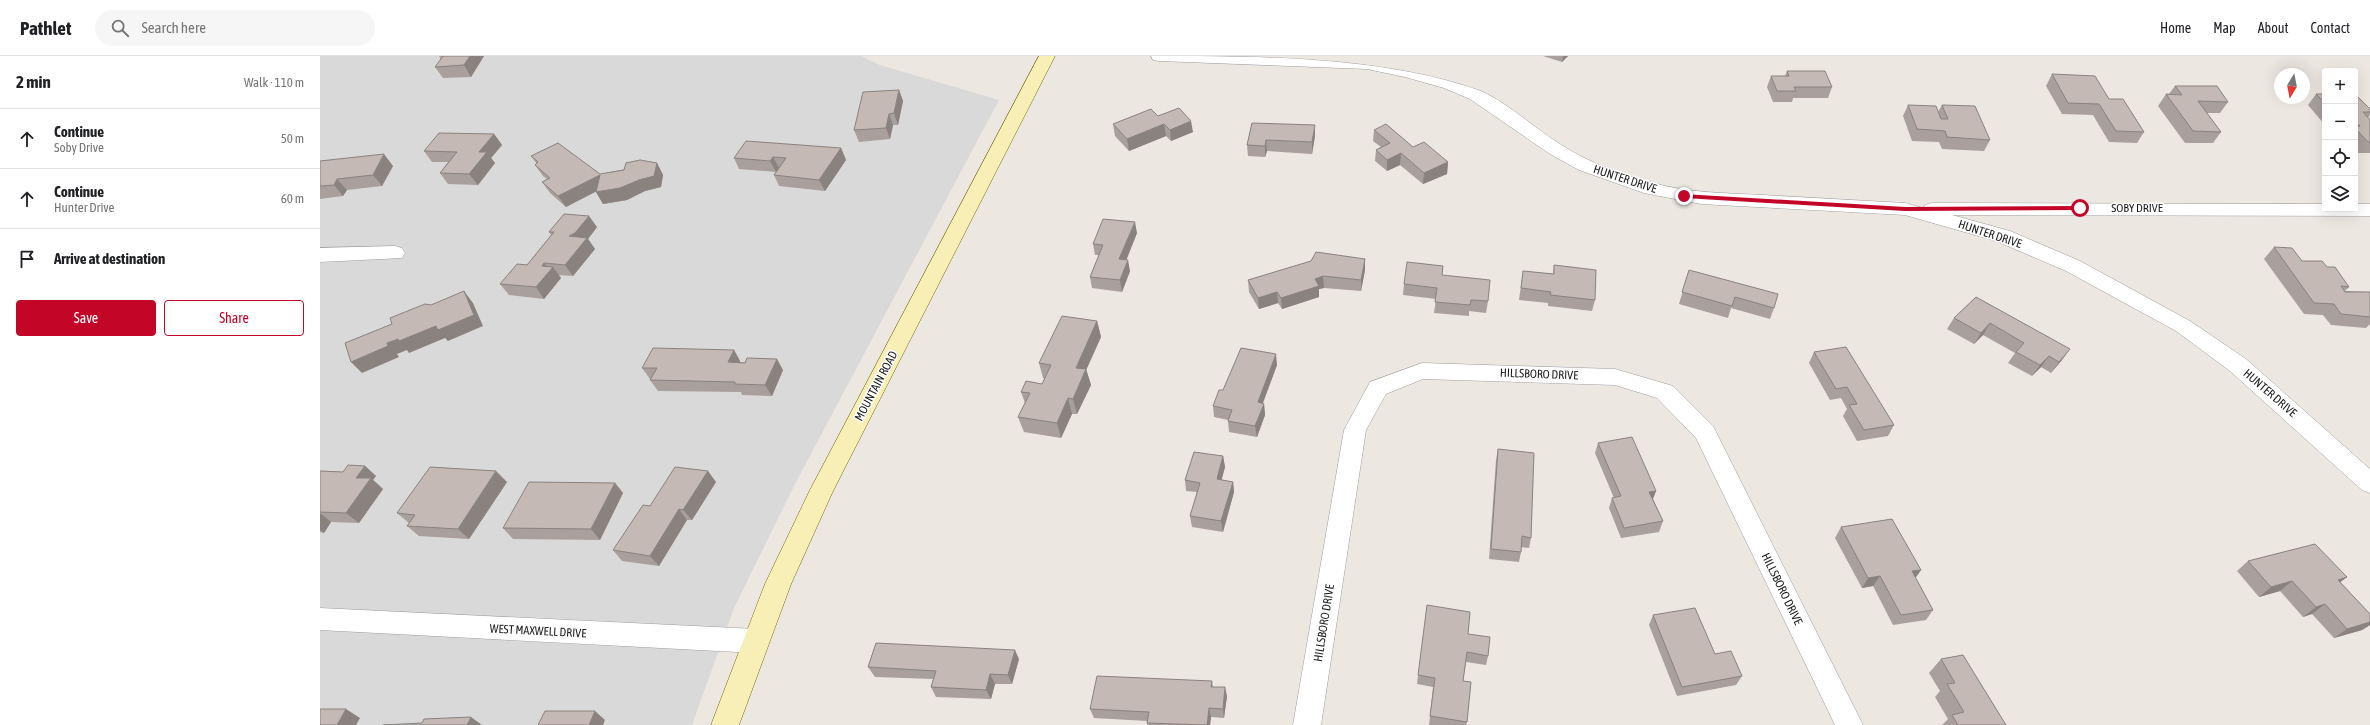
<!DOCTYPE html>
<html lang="en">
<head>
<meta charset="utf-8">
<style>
	:root { --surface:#fff; --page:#f6f6f6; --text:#202124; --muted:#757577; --line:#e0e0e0; --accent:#c30528 }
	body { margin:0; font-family:"Asap Condensed",sans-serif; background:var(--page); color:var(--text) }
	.controls { position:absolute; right:12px; top:12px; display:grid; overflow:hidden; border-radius:4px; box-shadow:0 4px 16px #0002 }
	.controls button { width:36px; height:36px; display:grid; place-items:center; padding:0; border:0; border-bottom:1px solid var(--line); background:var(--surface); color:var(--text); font:20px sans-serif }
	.compass { position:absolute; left:1954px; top:12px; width:36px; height:36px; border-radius:50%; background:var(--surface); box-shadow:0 4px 16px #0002; rotate:190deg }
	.stop { position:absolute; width:12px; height:12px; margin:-9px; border:3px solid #c30528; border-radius:50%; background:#fff }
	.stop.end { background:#c30528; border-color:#fff; box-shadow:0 1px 4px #0008 }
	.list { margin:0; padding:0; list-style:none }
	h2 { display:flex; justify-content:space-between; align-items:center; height:52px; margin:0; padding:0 16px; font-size:17px }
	h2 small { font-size:13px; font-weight:400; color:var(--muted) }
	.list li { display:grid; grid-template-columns:26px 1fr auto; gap:12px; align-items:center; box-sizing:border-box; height:60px; padding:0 16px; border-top:1px solid var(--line) }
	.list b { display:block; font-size:15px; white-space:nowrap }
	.list p { margin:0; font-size:13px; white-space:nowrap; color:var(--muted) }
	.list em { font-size:13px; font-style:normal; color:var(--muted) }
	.actions { display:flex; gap:8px; padding:12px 16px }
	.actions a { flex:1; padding:9px 0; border:1px solid var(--accent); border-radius:4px; text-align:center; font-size:14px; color:var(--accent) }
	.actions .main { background:var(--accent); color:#fff }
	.icon { flex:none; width:22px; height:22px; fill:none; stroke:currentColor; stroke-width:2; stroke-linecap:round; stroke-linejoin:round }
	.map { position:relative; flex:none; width:2050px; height:669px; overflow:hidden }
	header { display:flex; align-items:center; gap:24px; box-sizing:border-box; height:56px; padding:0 20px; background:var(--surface); border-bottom:1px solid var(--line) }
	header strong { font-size:19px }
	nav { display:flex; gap:22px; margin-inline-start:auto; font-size:14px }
	.search { width:280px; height:36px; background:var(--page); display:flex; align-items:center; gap:10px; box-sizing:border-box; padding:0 14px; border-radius:22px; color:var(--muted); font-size:15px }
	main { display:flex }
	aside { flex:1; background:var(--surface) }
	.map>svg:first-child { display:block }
	.residential { fill:#dad9d9 }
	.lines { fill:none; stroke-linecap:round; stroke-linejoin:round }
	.minor-casing { stroke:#9d9d9d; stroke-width:1 }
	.secondary-casing { stroke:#6e6707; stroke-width:1 }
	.minor { fill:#fff; fill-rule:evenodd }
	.secondary { fill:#f7efb5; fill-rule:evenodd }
	.wall { fill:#a99f9c }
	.shaded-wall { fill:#89827f }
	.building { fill:#c4b9b5; stroke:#89827f }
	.route { fill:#c30528 }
	.labels { text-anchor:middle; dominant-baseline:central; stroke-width:3; stroke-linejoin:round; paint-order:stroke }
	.street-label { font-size:12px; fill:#1c1c1c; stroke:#fff }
</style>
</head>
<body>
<header>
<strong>Pathlet</strong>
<div class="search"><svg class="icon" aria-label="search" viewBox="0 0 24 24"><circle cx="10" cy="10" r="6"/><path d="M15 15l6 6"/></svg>Search here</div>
<nav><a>Home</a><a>Map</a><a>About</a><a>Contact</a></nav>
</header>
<main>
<aside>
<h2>2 min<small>Walk · 110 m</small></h2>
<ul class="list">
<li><svg class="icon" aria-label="ahead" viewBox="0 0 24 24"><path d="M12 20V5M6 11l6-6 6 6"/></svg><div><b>Continue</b><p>Soby Drive</p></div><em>50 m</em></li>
<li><svg class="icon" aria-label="ahead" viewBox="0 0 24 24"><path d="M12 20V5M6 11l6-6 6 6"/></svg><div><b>Continue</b><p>Hunter Drive</p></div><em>60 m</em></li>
<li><svg class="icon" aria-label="arrive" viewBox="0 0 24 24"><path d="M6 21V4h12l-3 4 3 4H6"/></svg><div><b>Arrive at destination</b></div></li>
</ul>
<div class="actions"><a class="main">Save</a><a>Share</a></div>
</aside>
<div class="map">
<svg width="2050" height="669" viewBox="0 0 2050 669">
	<rect width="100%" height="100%" fill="#ede7e2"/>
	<path class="residential" d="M0,0H541L560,9L679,44L475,428L414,552L372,669H0Z"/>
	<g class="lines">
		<defs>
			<g id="minor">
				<path d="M831,0C937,0 1063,0 1161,35C1191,49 1215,73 1243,90C1270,107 1300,118 1330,126C1366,137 1405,137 1443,139C1490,142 1538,144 1585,147L1603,152L1605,149L1612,147L2005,148V153H2035V148H2050V160L1632,159L1690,175L1760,205L1870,265L1926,303L2050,413V437L2042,434L1910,315L1856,275L1746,215L1676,185L1585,159L1381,148L1324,137L1259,114L1230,98L1150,43L1124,32L1085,21L1047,13L839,5L833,4Z"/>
				<path d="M75,190L82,192L85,197L82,202L0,206V192Z"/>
				<path d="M1102,307L1295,313L1353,330L1393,370L1543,669H1515L1376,382L1337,342L1295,329L1103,323L1066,338L1046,374L1001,669H973L1024,374L1050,326Z"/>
				<path d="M0,552L436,573L445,577L449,585L445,593L436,597L0,574Z"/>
			</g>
			<path id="secondary" d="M719,0H735L513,435L471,528L419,669H391L445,528L490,434Z"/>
		</defs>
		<use href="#minor" class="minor-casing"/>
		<use href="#secondary" class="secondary-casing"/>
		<use href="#minor" class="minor"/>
		<use href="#secondary" class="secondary"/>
	</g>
	<g class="wall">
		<path d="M119,0H164L151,21L123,22L115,11L121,3Z"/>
		<path d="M1223,0H1248L1242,6Z"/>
		<path d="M1467,15L1512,31L1508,42H1473L1472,46H1453L1447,31L1451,20H1465Z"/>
		<path d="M1732,18L1789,43L1824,76L1817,87L1789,86L1773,59L1742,58L1726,30Z"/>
		<path d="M1855,30L1908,46L1900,57H1887L1901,76L1893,87H1865L1838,50L1846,38H1849Z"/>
		<path d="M579,34L583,45L578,69H573L570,83L539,86L534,74Z"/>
		<path d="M1996,38H2005V69L1988,49Z"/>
		<path d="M2035,38L2050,53V59L2048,62L2050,64V97H2038L2035,94Z"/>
		<path d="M1588,49L1618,56L1622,49L1670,84L1664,95L1622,93L1619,86L1592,85L1583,60Z"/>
		<path d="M838,60L873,76L851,85L846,80L809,95L795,80L793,68Z"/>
		<path d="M932,67L995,80L992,98L947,95L945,101L928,100L927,89Z"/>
		<path d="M1054,74L1128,106L1127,118L1103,128L1080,109L1067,115L1055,105L1056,94L1061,91L1053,85Z"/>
		<path d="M174,78L182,89L171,102L175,107L158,129L128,128L120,117L128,106H112L104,95Z"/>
		<path d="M521,92L526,104L505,135L459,130L454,119L456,116L419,113L414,102Z"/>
		<path d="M211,100L280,118L337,107L343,119L341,131L325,135L307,144L283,148L276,136V135L246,151L230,137L222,126L227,123L223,120L215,109L217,108Z"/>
		<path d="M0,105L73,110L62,130L27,134L23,140L0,143Z"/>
		<path d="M277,171L268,183L275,193L253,220L239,219L241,222L224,243L189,239L180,228L207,209L231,179L229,176Z"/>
		<path d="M817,177L806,204L810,215L802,236L772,232L770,221L779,199H775L773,188Z"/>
		<path d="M1954,191L1982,205L2007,211L2029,231L2025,235L2050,236V268L2046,272L2011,269L2003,259L1984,258L1944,203Z"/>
		<path d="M1045,203V214L1041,235L1004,232L999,233V241L962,253L958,247L939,253L929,236L928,224Z"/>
		<path d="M1234,209L1275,244L1272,255L1228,250V247L1199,244L1203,215L1233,218Z"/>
		<path d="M1369,214L1454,252L1450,263L1411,252L1408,262L1359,248Z"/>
		<path d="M1122,219L1168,245L1166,257L1149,255V260L1114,257L1116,243L1083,239L1084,228Z"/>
		<path d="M1656,241L1742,304L1731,317L1721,311L1712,320L1688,307L1695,297L1663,279L1654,288L1627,273L1634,262Z"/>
		<path d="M777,265L781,281L766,313L771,329L757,358H752L741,382L704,376L698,361L705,347L701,336L722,328L725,323L723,322L719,307Z"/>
		<path d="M414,294L420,305V306L463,314L452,340L422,339L421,336L338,335L330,324L331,323H330L322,312Z"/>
		<path d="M1494,296L1574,369L1568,380L1537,385L1523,360L1527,353L1521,342L1510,344L1489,307Z"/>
		<path d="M957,309L943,347L944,348L945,359L937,381L909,376L908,364L894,361L893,350L903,334Z"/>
		<path d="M1278,387L1336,435L1333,443L1343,465L1339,476L1301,482L1289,452L1292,442H1294L1275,397Z"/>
		<path d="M1178,393L1211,482L1209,492L1201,491V496L1199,506L1169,503L1176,404Z"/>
		<path d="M903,400L905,411L901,424L913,426L914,436L903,476L872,471L870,460L877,436L866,435L865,424Z"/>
		<path d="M45,410L56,420L53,424L63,433L39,467L11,466L4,477L0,476V415L23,416Z"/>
		<path d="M187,426L149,483L99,480L87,470L89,467L77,457Z"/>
		<path d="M396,426L372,464H367L339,510L302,505L293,494L330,450Z"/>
		<path d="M295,427L303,437L280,484L193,483L183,472Z"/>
		<path d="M1521,471L1601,514L1595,522L1613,554L1606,564L1573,569L1553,530L1542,532L1515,482Z"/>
		<path d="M1928,505L2027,521L2020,526L2050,558V569L2042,574L2014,582L1992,558L1983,561L1960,535L1939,541L1917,515Z"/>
		<path d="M1333,559L1395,598L1422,620L1416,629L1357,640L1329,569Z"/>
		<path d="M1148,578L1168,600L1166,609L1146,606L1143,625L1147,666L1146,669H1109L1113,631L1097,628L1098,619Z"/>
		<path d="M699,603L692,628H675L671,643L616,641L611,631L613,623L555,621L548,611Z"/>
		<path d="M1621,603L1686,669H1622L1628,663L1615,641L1620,635L1609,617Z"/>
		<path d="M892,625L893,631L907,640L904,662L891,661L890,669H827V665L774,662L770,653Z"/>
	</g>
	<g class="shaded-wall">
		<path d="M150,0H164L151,21L144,9Z"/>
		<path d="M1243,0H1248L1242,6L1243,1Z"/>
		<path d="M579,34L583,45L578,69L574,57Z"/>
		<path d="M569,58L573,69L570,83L566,72Z"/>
		<path d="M871,65L873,76L851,85L850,74Z"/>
		<path d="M844,68L846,80L809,95L807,83Z"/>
		<path d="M995,69V80L992,98V86Z"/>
		<path d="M174,78L182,89L171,102L175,107L158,129L149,118L159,96Z"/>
		<path d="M946,84L947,95L945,101V90Z"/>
		<path d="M521,92L526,104L505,135L499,124Z"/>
		<path d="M1081,97L1080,109L1067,115V104Z"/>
		<path d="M64,98L73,110L62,130L53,119Z"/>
		<path d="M453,101L459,112L456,116L450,105Z"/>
		<path d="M1128,106L1127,118L1103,128L1104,117Z"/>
		<path d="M337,107L343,119L341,131L325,135L307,144L283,148L276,136Z"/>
		<path d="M280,119L287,130L246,151L238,140Z"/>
		<path d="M17,123L27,134L23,140L14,129Z"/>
		<path d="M269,160L277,171L268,183L275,193L253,220L245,209L249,180Z"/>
		<path d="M815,166L817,177L802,215L799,203Z"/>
		<path d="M1045,203V214L1041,235V224Z"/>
		<path d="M808,204L810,215L802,236L800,224Z"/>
		<path d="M224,207L230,215L233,211L241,222L224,243L216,231L222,210Z"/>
		<path d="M1003,220L1004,232L999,233V241L962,253L961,242L995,223Z"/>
		<path d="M144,235L153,247L163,270L128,285L125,282L89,297L87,294L77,298L79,301L42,317L31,306L67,287L78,283Z"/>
		<path d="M957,236L958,247L939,253L938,242Z"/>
		<path d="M777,265L781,281L760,328L756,312Z"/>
		<path d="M1670,267L1663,279L1654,288L1661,277Z"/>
		<path d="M1750,293L1742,304L1731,317L1739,306Z"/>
		<path d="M414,294L420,305L415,317L408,306Z"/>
		<path d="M956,298L957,309L939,357L938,346Z"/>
		<path d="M1729,300L1721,311L1712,320L1720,309Z"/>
		<path d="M457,303L463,314L452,340L445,329Z"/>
		<path d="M766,313L771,329L757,358L753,343Z"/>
		<path d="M748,342L752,358L741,382L737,367Z"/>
		<path d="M944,348L945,359L937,381L935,370Z"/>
		<path d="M903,400L905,411L899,434L897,423Z"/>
		<path d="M45,410L56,420L53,424L63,433L39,467L26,457L36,422Z"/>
		<path d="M176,415L187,426L149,483L138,473Z"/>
		<path d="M388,415L396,426L372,464L363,454Z"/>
		<path d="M913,426L914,436L903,476L901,465Z"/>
		<path d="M295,427L303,437L280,484L271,473Z"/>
		<path d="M1336,435L1332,445L1329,436Z"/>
		<path d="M359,453L367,464L339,510L330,500Z"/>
		<path d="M0,457L11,466L4,477L0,474Z"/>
		<path d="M1601,514L1594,524L1592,515Z"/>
		<path d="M1560,520L1553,530L1542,532L1548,522Z"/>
		<path d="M2027,521L2014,531L2018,524Z"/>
		<path d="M1972,525L1960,535L1939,541L1951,531Z"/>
		<path d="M2005,548L1992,558L1983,561L1996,551Z"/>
		<path d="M2050,566V569L2042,574L2014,582L2027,573Z"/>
		<path d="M695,594L699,603L692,628L688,619Z"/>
		<path d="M670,618L675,628L671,643L666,634Z"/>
		<path d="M905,631L907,640L904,662L903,653Z"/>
		<path d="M889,652L891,661L890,669H887Z"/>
		<path d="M26,653L40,662L36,669H17Z"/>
		<path d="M275,655L285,664L283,669H269Z"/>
		<path d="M151,661L162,669H147Z"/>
	</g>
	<g class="building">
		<path d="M123,0H150L144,9L115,11Z"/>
		<path d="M1467,15H1505L1512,31H1474L1476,35H1457L1451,20H1469Z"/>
		<path d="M1732,18L1775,20L1789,43H1803L1824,76L1796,75L1779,48L1748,47Z"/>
		<path d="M1855,30H1897L1908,46L1878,45L1901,76L1873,75L1846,38L1862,39Z"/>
		<path d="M579,34L574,57L569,58L566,72L534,74L543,36Z"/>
		<path d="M1996,38H2005V47Z"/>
		<path d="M2035,38L2050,53V56H2043L2050,64V86H2048L2035,72V71L2040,70L2035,65Z"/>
		<path d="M1588,49L1616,50L1621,63H1628L1622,49L1655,50L1670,84L1627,81L1625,75L1597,73Z"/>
		<path d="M859,52L871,65L850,74L844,68L807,83L793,68L831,53L838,60Z"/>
		<path d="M932,67L995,69L992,86L946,84L945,90L927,89Z"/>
		<path d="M1066,68L1093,91L1104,86L1128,106L1104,117L1081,97L1067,104L1056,94L1070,87L1054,74Z"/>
		<path d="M119,77L174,78L159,96H167L149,118L120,117L137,96L104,95Z"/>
		<path d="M426,85L521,92L499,124L454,119L466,102L453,101L450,105L414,102Z"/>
		<path d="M238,87L280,118L304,114L306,107L320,104L337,107L334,120L319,124L300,132L276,136L280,119L238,140L222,126L230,122L215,109L218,106L211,100Z"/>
		<path d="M64,98L53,119L17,123L14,129L0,130V105Z"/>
		<path d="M244,158L269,160L255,177L249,180L267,182L245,209L224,207L222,210L233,211L216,231L180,228L197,208L207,209L234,176H229Z"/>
		<path d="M783,163L815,166L799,203L808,204L800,224L770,221L783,189L773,188Z"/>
		<path d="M1954,191L1972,192L1982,205H2002L2007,211H2015L2029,231L2021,230L2025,236H2050V261L2021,258L2014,248L1994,247Z"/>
		<path d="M996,196L1045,203L1041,224L1003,220L995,223L999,230L961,242L957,236L938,242L928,224L991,205Z"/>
		<path d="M1087,206L1123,210L1122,219L1170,224L1168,245L1151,244L1150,249L1115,246L1117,232L1084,228Z"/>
		<path d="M1234,209L1276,214L1275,244L1230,239L1231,236L1201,232L1203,215L1234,218Z"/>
		<path d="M1369,214L1458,238L1454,252L1415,241L1412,250L1362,236Z"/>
		<path d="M144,235L154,259L118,274L116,270L79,285L78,283L67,287L68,290L31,306L25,287L72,268L70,262L105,248L111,249Z"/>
		<path d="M1656,241L1750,293L1739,306L1729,300L1720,309L1696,296L1704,287L1670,267L1661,277L1634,262Z"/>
		<path d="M742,260L777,265L756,312L766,313L753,343L748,342L737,367L698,361L710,337L701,336L706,325L722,328L731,309L719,307Z"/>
		<path d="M1526,291L1574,369L1544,374L1529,349L1537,348L1527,331L1516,333L1494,296Z"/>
		<path d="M333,292L414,294L408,306L425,307L427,302L457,303L445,329L415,328V326L330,324L337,312H322Z"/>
		<path d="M921,292L956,298L938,346L944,348L935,370L908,365L912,354L893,350L899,334H903Z"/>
		<path d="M1312,381L1336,435L1329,436L1343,465L1304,472L1292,442L1301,440L1278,387Z"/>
		<path d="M1178,393L1214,397L1211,482L1202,480L1201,496L1171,493Z"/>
		<path d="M874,396L903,400L897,423L913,426L901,465L870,460L880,427L865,424Z"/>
		<path d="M28,409L45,410L36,422H51L26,457L0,456V415L23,416Z"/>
		<path d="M110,411L176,415L138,473L87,470L95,459L77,457Z"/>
		<path d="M355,411L388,415L363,454L359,453L330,500L293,494L323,449L330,450Z"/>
		<path d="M209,426L295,427L271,473L183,472Z"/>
		<path d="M1572,463L1601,514L1592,515L1613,554L1581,559L1560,520L1548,522L1521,471Z"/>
		<path d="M1995,488L2027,521L2018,524L2050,558V566L2027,573L2005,548L1996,551L1972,525L1951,531L1928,505Z"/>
		<path d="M1107,549L1150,556L1148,578L1170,581L1168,600L1147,596L1143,625L1151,626L1147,666L1110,660L1115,622L1098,619Z"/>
		<path d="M1375,552L1395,598L1411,595L1422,620L1362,631L1333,559Z"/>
		<path d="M556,587L695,594L688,619L670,618L666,634L611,631L616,615L548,611Z"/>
		<path d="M1643,599L1686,669H1638L1632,659L1644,656L1627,628L1635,627L1621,603Z"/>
		<path d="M777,620L892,625L891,631H905L903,653L889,652L887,669L827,667L829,656L770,653Z"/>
		<path d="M0,653H26L17,669H0Z"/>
		<path d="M225,655H275L269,669H218Z"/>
		<path d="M151,661L147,669H63L102,667L104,663Z"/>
	</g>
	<path class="route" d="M1362,138L1585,151L1760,150L1762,152L1760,154L1585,155L1364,142Z"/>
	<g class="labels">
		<g class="street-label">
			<text transform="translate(1305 123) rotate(18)">HUNTER DRIVE</text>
			<text x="1817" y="152">SOBY DRIVE</text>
			<text transform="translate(1670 178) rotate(18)">HUNTER DRIVE</text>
			<text transform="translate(1219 318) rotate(2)">HILLSBORO DRIVE</text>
			<text transform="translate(556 330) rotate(-62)">MOUNTAIN ROAD</text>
			<text transform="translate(1950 337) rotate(41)">HUNTER DRIVE</text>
			<text transform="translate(1462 533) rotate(64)">HILLSBORO DRIVE</text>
			<text transform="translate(1004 567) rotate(-81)">HILLSBORO DRIVE</text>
			<text transform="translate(218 575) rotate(3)">WEST MAXWELL DRIVE</text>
		</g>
	</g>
</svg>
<div class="controls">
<button>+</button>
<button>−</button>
<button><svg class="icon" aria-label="locate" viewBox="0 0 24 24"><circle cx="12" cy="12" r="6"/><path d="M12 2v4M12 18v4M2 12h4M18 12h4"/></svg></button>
<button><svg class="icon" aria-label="layers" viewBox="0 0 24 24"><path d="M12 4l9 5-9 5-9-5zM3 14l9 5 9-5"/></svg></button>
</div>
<svg class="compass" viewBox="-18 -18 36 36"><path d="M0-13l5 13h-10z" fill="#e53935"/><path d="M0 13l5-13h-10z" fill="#757577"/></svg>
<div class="stop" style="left:1760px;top:152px"></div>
<div class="stop end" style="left:1364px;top:140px"></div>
</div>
</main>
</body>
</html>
